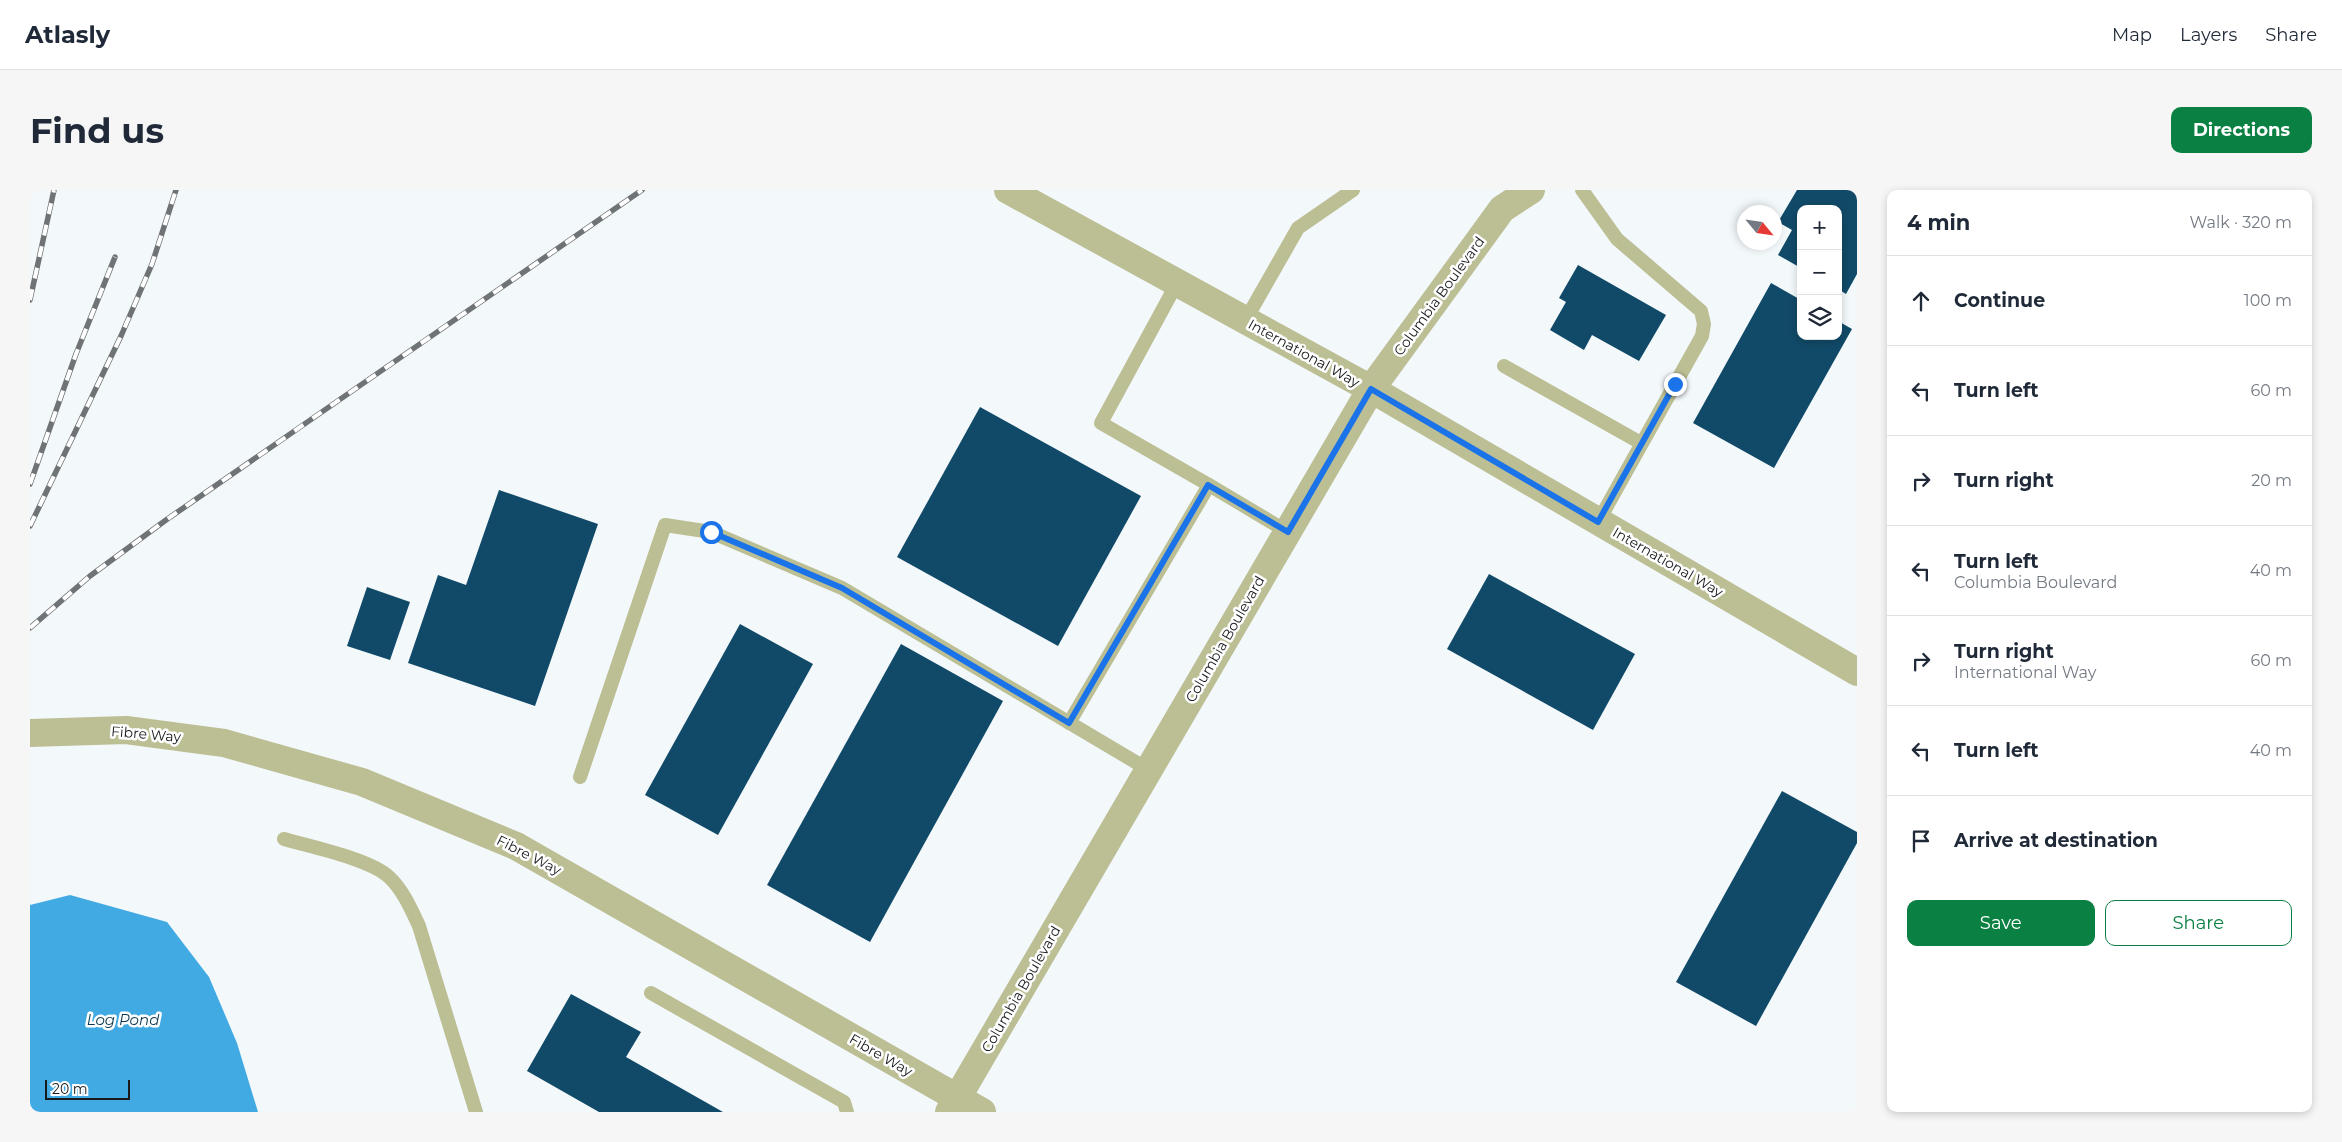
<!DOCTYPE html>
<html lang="en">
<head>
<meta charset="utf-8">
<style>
	:root { --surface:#fff; --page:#f6f6f7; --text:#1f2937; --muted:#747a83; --line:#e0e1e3; --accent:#0b8043 }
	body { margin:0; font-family:Montserrat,sans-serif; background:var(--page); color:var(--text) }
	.controls { position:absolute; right:15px; top:15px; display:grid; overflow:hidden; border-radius:10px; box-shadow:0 2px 8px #0003 }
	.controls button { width:45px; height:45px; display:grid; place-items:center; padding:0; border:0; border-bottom:1px solid var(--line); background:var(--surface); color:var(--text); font:25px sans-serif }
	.compass { position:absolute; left:1707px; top:15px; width:45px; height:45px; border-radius:50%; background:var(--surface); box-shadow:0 2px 8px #0003; rotate:119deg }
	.scale { position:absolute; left:15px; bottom:12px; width:85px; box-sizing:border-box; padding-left:5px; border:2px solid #17191a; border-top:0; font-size:14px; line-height:18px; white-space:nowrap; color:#17191a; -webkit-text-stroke:4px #fff; paint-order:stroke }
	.stop { position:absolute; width:15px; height:15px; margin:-11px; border:4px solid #1a73e8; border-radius:50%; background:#fff }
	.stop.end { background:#1a73e8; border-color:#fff; box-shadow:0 1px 5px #0008 }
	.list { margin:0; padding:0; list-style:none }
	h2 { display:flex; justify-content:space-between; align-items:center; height:65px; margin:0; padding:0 20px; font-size:21px }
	h2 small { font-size:16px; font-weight:400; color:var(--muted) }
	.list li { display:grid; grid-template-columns:32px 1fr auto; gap:15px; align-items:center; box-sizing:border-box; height:90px; padding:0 20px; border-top:1px solid var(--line) }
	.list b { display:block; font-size:19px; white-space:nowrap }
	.list p { margin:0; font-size:16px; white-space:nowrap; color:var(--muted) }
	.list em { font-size:16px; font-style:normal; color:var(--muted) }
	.actions { display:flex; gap:10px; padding:15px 20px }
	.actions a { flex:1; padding:11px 0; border:1px solid var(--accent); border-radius:10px; text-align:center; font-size:18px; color:var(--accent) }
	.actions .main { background:var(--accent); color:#fff }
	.icon { flex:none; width:28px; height:28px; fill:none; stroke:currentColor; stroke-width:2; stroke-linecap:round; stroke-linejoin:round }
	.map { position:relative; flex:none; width:1827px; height:922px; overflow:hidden; border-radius:10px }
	header { display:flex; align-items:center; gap:30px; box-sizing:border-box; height:70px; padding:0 25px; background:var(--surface); border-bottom:1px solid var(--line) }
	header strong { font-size:24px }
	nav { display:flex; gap:28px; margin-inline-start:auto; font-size:18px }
	.intro { display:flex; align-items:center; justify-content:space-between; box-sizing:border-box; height:120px; padding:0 30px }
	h1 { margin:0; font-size:35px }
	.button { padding:12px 22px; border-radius:10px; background:var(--accent); color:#fff; font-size:18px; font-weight:700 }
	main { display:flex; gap:30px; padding:0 30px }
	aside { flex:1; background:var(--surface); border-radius:10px; box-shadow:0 2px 8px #0003 }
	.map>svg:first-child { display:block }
	.water { fill:#42aae3 }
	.building { fill:#114a68 }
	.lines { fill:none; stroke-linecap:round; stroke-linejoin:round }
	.service { stroke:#bcbe94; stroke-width:14 }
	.minor { stroke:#bcbe94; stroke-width:28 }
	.tertiary { stroke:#bcbe94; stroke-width:28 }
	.rail-casing { stroke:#707375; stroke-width:5.5 }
	.rail { stroke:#fff; stroke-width:4; stroke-dasharray:11; stroke-linecap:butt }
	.route { stroke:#1a73e8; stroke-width:6 }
	.labels { text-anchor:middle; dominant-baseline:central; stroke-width:5; stroke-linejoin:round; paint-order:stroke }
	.street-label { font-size:14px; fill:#17191a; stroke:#fff }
	.water-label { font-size:15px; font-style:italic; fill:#0d3950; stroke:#fff }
</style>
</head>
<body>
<header>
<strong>Atlasly</strong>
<nav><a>Map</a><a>Layers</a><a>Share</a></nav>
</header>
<div class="intro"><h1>Find us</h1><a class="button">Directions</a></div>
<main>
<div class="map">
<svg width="1827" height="922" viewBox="0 0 1827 922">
	<rect width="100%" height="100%" fill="#f3f8fb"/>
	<path class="water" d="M40,705L137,732L179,787L207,853L228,922H0V715Z"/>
	<g class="building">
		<path d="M1767,0H1827V84L1816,104L1808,99V19H1771V78L1748,65L1762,40L1748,32Z"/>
		<path d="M1548,75L1636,125L1609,171L1562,145L1554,160L1520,140L1536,112L1529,108Z"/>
		<path d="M1741,93L1771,110V146H1808V131L1822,139L1744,278L1663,233Z"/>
		<path d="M950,217L1111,306L1028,456L867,367Z"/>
		<path d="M469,300L568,334L505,516L378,473L408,385L436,395Z"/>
		<path d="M1459,384L1605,464L1563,540L1417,459Z"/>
		<path d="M337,397L380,412L360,470L317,456Z"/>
		<path d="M710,434L783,474L688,645L615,605Z"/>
		<path d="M871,454L973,511L840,752L737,695Z"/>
		<path d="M1752,601L1827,642V653L1726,836L1646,792Z"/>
		<path d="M541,804L611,842L596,867L693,922H569L497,881Z"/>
	</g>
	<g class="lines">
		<g class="service">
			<path d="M1552,0L1587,49L1671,121L1674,134L1672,146L1568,332"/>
			<path d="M1147,93L1071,233L1179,295"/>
			<path d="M1215,131L1268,38L1323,0"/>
			<path d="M1474,176L1611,253"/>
			<path d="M1039,533L1179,295L1258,342"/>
			<path d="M550,587L635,335L681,342L812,398L1119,580"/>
			<path d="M254,649C281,657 340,669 359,687C373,700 381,719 389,736L446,922"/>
			<path d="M621,803L814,912L817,922"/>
		</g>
		<g class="minor">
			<path d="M978,0L1341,199L1827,482"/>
			<path d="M0,543L96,540L194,553L332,592L486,656"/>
		</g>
		<g class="tertiary">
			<path d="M486,656L952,922"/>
			<path d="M919,922L1341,199L1472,19L1501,0"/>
		</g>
		<defs>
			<g id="rail">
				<path d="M0,110L24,0"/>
				<path d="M0,294L46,164L85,67"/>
				<path d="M0,336L91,146L122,74L146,0"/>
				<path d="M0,438L60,386L136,330L612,0"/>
			</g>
		</defs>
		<use href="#rail" class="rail-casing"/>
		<use href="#rail" class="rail"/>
	</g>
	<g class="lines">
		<path class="route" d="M681,342L812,398L1039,533L1178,295L1258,342L1341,199L1568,332L1645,194"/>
	</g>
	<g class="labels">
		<g class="street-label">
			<text transform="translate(1409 106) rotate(-54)">Columbia Boulevard</text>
			<text transform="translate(1274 163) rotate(29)">International Way</text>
			<text transform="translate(1638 372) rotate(30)">International Way</text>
			<text transform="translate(1195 449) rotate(-60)">Columbia Boulevard</text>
			<text transform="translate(116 544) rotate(5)">Fibre Way</text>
			<text transform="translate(499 665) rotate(27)">Fibre Way</text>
			<text transform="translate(991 799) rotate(-60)">Columbia Boulevard</text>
			<text transform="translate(851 865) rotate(30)">Fibre Way</text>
		</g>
		<g class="water-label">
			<text x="93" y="829">Log Pond</text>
		</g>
	</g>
</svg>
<div class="controls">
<button>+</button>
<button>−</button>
<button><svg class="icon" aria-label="layers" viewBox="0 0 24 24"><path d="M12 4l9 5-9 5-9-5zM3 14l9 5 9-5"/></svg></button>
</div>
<svg class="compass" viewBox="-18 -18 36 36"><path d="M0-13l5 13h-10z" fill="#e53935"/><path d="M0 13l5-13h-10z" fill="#747a83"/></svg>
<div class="scale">20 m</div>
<div class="stop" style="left:681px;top:342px"></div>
<div class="stop end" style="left:1645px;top:194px"></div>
</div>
<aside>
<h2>4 min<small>Walk · 320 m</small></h2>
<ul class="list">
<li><svg class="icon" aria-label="ahead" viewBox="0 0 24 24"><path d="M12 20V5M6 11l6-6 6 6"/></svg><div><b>Continue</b></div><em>100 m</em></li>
<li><svg class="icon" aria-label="left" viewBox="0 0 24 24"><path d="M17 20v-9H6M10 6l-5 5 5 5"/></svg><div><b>Turn left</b></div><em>60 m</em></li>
<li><svg class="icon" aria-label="right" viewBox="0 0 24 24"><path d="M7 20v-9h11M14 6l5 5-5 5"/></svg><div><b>Turn right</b></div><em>20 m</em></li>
<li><svg class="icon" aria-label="left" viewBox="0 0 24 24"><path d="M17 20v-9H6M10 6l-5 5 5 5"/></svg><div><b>Turn left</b><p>Columbia Boulevard</p></div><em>40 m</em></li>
<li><svg class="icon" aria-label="right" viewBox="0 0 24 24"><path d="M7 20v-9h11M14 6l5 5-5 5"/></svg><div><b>Turn right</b><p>International Way</p></div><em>60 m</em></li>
<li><svg class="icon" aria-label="left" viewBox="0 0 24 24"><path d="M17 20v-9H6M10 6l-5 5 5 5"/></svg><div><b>Turn left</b></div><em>40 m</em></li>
<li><svg class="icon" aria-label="arrive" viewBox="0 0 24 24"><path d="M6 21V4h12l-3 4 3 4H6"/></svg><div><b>Arrive at destination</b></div></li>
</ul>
<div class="actions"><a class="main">Save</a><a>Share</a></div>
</aside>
</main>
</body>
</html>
